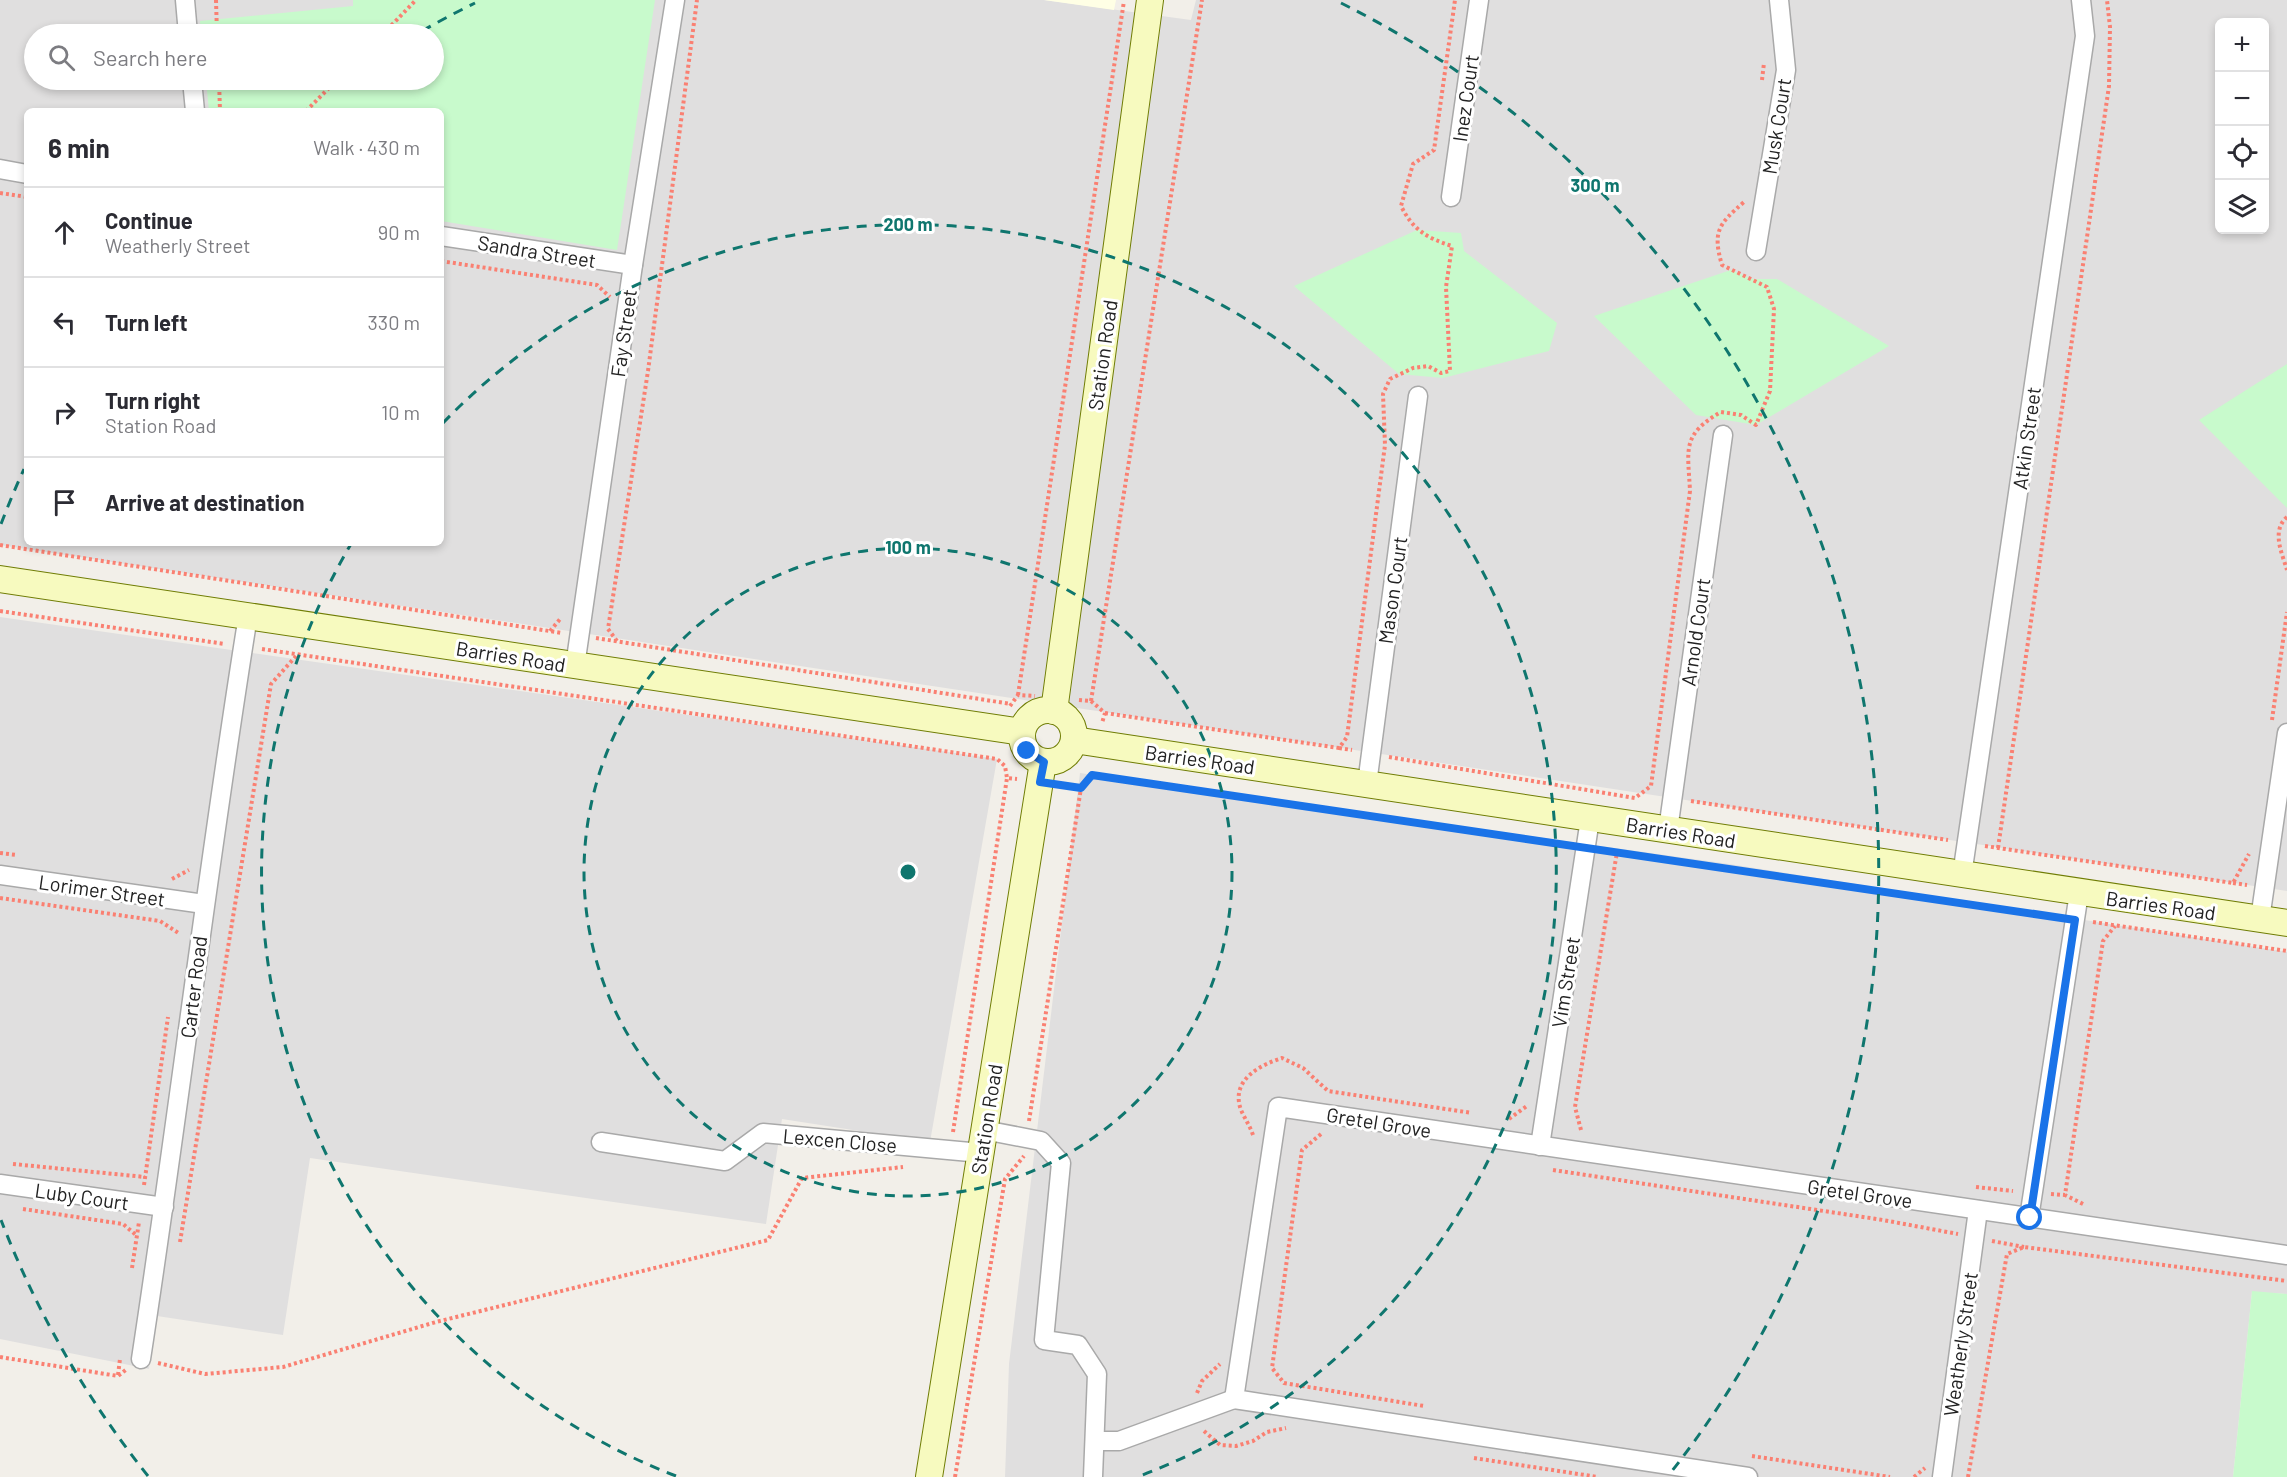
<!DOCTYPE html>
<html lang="en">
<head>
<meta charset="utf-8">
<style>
	:root { --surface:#fff; --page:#f2f2f3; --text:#2b2b33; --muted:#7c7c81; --line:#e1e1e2 }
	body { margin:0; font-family:Barlow,sans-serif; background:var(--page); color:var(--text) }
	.controls { position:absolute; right:18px; top:18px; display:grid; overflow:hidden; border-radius:9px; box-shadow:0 3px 9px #0003 }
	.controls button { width:54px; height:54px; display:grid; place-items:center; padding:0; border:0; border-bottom:2px solid var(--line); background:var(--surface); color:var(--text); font:30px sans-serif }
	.stop { position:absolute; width:18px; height:18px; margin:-14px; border:4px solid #1a73e8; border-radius:50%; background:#fff }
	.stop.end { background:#1a73e8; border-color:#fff; box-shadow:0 2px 6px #0008 }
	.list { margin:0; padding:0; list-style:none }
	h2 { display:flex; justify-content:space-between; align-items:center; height:78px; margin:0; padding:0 24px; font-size:26px }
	h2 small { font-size:20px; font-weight:400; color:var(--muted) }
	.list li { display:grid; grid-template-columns:39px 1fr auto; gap:18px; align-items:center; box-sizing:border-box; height:90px; padding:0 24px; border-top:2px solid var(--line) }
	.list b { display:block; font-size:22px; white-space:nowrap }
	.list p { margin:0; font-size:20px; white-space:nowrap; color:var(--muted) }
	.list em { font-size:20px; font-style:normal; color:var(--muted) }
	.icon { flex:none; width:33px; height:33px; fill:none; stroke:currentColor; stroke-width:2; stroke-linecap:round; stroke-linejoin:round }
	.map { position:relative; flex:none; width:2287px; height:1477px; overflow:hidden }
	.search { position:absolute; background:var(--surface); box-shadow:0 3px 9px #0003; left:24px; top:24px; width:420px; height:66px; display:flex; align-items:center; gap:15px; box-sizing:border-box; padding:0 21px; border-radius:33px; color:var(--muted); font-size:22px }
	.panel { position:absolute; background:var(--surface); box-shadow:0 3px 9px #0003; left:24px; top:108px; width:420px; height:438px; border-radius:9px }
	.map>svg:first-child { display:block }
	.residential { fill:#e0dfdf; fill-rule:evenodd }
	.education { fill:#ffffe5 }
	.park { fill:#c8facc }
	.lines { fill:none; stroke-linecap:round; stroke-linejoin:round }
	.street-casing { stroke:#a9a9a9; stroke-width:21 }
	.secondary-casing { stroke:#707d05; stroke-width:28 }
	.path { stroke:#fa8072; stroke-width:4; stroke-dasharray:3 3; stroke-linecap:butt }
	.street { stroke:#fff; stroke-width:18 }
	.secondary { stroke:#f7fabf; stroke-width:26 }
	.route { stroke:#1a73e8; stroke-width:8 }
	.ring { fill:none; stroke:#0f766e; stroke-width:3; stroke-dasharray:10 8 }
	.labels { text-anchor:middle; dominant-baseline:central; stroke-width:6; stroke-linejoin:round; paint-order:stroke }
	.street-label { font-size:20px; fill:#222; stroke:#fff }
	.centre { fill:#0f766e; stroke:#fff; stroke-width:3 }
	.ring-label { font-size:18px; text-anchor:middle; font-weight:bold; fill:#0f766e; stroke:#fff; stroke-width:6; stroke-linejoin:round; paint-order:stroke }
</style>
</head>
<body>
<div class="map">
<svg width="2287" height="1477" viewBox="0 0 2287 1477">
	<rect width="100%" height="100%" fill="#f2efe9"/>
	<g class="residential">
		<path d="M0,0H1044L1191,20L1196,0H2287V891L0,545ZM2220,22H2264V230H2220ZM34,34H434V80H34ZM27,111H441V543H27Z"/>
		<path d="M0,617L997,759L930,1142L782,1119L766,1224L310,1158L283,1335L157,1316L149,1369L0,1339Z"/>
		<path d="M1080,773L1729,864L2287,952V1294L2252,1292L2233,1477H1005L1009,1364Z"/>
	</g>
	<path class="education" d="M1044,0H1116L1114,10Z"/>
	<g class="park">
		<path d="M353,0H655L617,250L441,221V111H209L206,80H434V34H201L200,21L353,6Z"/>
		<path d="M1417,230L1461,233L1464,251L1557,323L1549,351L1443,378L1399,374L1294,286Z"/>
		<path d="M1731,270L1752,279H1777L1889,346L1756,425L1696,415L1594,316Z"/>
		<path d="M2287,364V508L2199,420Z"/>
		<path d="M2252,1291L2287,1294V1477H2233Z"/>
	</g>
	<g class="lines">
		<defs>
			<g id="street">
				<path d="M185,0L188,34"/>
				<path d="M192,80L195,111"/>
				<path d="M0,169L27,174"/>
				<path d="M1451,197L1479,0"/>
				<path d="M441,236L633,265"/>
				<path d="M1756,251L1786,70L1779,0"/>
				<path d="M575,666L633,265L675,0"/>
				<path d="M1367,784L1418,396"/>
				<path d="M1668,830L1723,435"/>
				<path d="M0,875L204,904"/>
				<path d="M1962,875L2085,36L2081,0"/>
				<path d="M2260,919L2287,733"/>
				<path d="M984,1130L1041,1141L1061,1163L1044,1340L1078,1345L1097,1374L1093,1477"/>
				<path d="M601,1142L725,1161L763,1133L981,1153"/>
				<path d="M1540,1146L1590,819"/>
				<path d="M0,1184L164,1207"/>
				<path d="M2029,1218L2079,893"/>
				<path d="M141,1359C179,1111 208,863 248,616"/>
				<path d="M1096,1441H1119L1234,1399"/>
				<path d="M1748,1477L1234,1399L1278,1107L2287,1255"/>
				<path d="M1942,1477L1978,1210"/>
			</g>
			<g id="secondary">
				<path d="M0,579L1022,732"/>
				<circle cx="1048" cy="736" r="26"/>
				<path d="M1054,711L1150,0"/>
				<path d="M1074,740L2287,923"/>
				<path d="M929,1477L1043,762"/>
			</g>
		</defs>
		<use href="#street" class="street-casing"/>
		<use href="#secondary" class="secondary-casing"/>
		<g class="path">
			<path d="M216,0L217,34"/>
			<path d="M383,34L416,0"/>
			<path d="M219,80L220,111"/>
			<path d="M1762,80L1764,63"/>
			<path d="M306,111L337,80"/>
			<path d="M0,193L27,197"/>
			<path d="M441,261L597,285L610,297"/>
			<path d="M2287,517C2271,531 2282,553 2287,570"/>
			<path d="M0,545L562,633"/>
			<path d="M0,611L225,644"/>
			<path d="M550,631L561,618"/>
			<path d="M596,638L1011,704"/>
			<path d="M617,641L608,629L648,371L697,0"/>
			<path d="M262,649L997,759L1005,766L1007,778L1017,779"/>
			<path d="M1018,695L1124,1"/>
			<path d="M1079,700L1091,701L1105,713L1102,723"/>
			<path d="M1091,701L1202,0"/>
			<path d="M1010,706L1018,695L1035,696"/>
			<path d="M1105,713L1339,748L1347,737L1385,445L1383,394L1390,379L1413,368L1428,366L1441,373L1450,371L1446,287L1452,246C1427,238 1413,230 1401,206L1413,164L1434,150L1455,0"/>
			<path d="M2272,720L2287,612"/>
			<path d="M1339,748L1352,750"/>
			<path d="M1389,757L1635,798L1651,786L1690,491C1688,449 1681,435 1721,412L1741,415L1756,425L1770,391L1774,309L1767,287L1722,265C1712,231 1719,224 1744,202"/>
			<path d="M1060,785L1081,788L1092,775L1569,845"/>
			<path d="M1691,801L1948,840"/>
			<path d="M1985,846L2233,883L2249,854"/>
			<path d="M1998,848L2109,86L2110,27L2107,0"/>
			<path d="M1603,850L2056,917"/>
			<path d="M0,853L17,855"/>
			<path d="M172,879L189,870"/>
			<path d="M2233,883L2247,885"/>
			<path d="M0,898L160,921L180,934"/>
			<path d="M2093,922L2287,951"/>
			<path d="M1509,1119L1527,1106"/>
			<path d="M1029,1121L1081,788"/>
			<path d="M1581,1130L1575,1107L1617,852"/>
			<path d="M953,1132L1007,778"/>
			<path d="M1321,1134L1302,1150L1272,1368L1284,1383L1424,1406"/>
			<path d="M1253,1135C1250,1126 1245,1119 1241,1110C1230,1080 1260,1065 1282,1058L1303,1068L1328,1091L1472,1113"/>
			<path d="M13,1164L145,1177"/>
			<path d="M1553,1170L1883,1220L1958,1234"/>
			<path d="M144,1185L168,1017"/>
			<path d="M1976,1187L2013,1191"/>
			<path d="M2051,1194L2065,1195"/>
			<path d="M2083,1204L2065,1195L2103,941L2115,926"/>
			<path d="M23,1209L123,1224L136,1235"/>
			<path d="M1992,1241L2024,1247"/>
			<path d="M180,1242L271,684L297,655"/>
			<path d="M132,1268L139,1222"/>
			<path d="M0,1357L118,1376L127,1369"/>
			<path d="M158,1363L205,1374L283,1367L436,1322L768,1240L802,1178L903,1167"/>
			<path d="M118,1375L120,1359"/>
			<path d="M1197,1393L1202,1381L1220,1364"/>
			<path d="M1204,1431L1220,1445L1236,1446L1253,1441L1267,1432L1286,1428"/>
			<path d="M1752,1456L1890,1477"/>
			<path d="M1474,1458L1598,1477"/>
			<path d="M955,1477L1005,1179L1024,1156"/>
			<path d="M1914,1477L1925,1468"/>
			<path d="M1968,1477L2007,1254L2024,1247L2287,1281"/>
		</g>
		<use href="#street" class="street"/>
		<use href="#secondary" class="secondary"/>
	</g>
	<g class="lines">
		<path class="route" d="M1027,751L1044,762L1040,782L1081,788L1092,775L2075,920L2030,1218"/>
	</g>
	<g class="ring">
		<circle cx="908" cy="872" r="324"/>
		<path d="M676 1476A647 647 0 0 1 351 544M443 423A647 647 0 1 1 1140 1476"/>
		<path d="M148 1476A971 971 0 0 1 1 1220M1 524A971 971 0 0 1 24 469M422 31A971 971 0 0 1 475 3M1341 3A971 971 0 0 1 1668 1476"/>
	</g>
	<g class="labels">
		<g class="street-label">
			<text transform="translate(1465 98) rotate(-82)">Inez Court</text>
			<text transform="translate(1776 126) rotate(-81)">Musk Court</text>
			<text transform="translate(537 251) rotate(9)">Sandra Street</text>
			<text transform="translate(623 333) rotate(-82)">Fay Street</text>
			<text transform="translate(1102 355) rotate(-82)">Station Road</text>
			<text transform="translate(2026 438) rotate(-82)">Atkin Street</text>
			<text transform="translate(1392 590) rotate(-82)">Mason Court</text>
			<text transform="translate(1695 632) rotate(-82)">Arnold Court</text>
			<text transform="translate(511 656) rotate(9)">Barries Road</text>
			<text transform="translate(1200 759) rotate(8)">Barries Road</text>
			<text transform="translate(1681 832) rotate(9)">Barries Road</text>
			<text transform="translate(102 890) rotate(8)">Lorimer Street</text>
			<text transform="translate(2161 905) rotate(8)">Barries Road</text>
			<text transform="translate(1565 982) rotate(-81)">Vim Street</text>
			<text transform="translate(193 987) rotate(-83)">Carter Road</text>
			<text transform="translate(986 1119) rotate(-81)">Station Road</text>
			<text transform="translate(1379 1122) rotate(9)">Gretel Grove</text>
			<text transform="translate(840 1140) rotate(5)">Lexcen Close</text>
			<text transform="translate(1860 1193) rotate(8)">Gretel Grove</text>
			<text transform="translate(82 1196) rotate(8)">Luby Court</text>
			<text transform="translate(1960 1344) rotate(-82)">Weatherly Street</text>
		</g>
	</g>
	<circle cx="908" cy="872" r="9" class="centre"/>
	<g class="ring-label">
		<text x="1595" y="192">300 m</text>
		<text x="908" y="231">200 m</text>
		<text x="908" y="554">100 m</text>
	</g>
</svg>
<div class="controls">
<button>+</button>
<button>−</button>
<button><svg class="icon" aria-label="locate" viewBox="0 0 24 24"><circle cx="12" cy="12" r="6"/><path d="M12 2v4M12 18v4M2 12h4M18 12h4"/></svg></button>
<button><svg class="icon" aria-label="layers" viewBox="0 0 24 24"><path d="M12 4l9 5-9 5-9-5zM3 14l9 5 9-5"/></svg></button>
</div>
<div class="stop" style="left:2030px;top:1218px"></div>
<div class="stop end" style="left:1027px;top:751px"></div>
<div class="search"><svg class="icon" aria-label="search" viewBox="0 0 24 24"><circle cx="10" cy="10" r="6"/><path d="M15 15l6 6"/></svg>Search here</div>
<section class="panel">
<h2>6 min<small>Walk · 430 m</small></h2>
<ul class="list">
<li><svg class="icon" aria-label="ahead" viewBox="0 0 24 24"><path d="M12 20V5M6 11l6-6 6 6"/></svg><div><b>Continue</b><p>Weatherly Street</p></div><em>90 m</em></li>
<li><svg class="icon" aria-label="left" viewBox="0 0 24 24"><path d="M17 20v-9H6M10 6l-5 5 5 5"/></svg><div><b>Turn left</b></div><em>330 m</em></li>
<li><svg class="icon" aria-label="right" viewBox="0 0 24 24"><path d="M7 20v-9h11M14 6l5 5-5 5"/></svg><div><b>Turn right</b><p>Station Road</p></div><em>10 m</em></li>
<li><svg class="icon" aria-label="arrive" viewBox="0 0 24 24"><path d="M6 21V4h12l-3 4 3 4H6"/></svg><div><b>Arrive at destination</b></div></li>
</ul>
</section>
</div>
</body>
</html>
